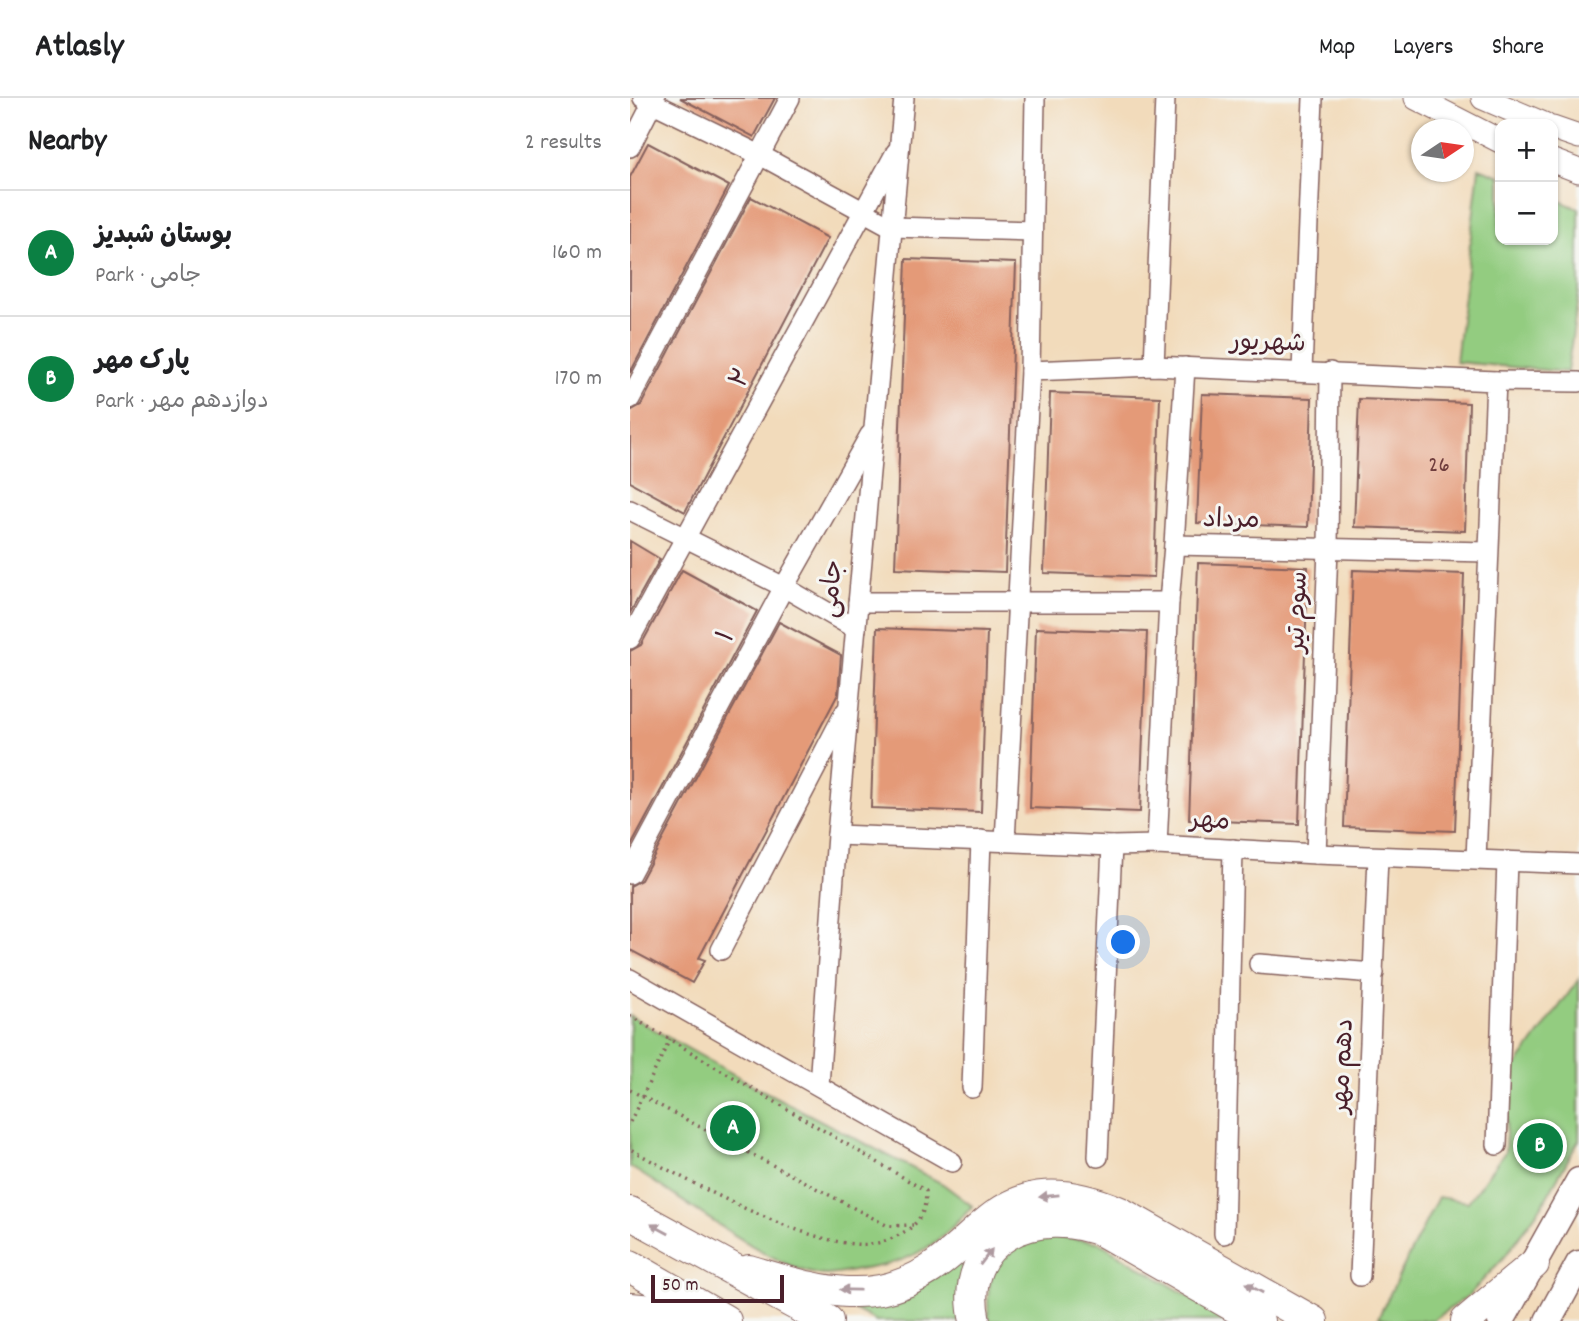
<!DOCTYPE html>
<html lang="en">
<head>
<meta charset="utf-8">
<style>
	:root { --surface:#fff; --page:#f2f2f2; --text:#202124; --muted:#757577; --line:#e0e0e0; --accent:#0b8043 }
	body { margin:0; font-family:Dekko,"Playpen Sans Arabic",sans-serif; background:var(--page); color:var(--text) }
	.controls { position:absolute; right:21px; top:21px; display:grid; overflow:hidden; border-radius:14px; box-shadow:0 2px 5px #0004 }
	.controls button { width:63px; height:63px; display:grid; place-items:center; padding:0; border:0; border-bottom:2px solid var(--line); background:var(--surface); color:var(--text); font:35px sans-serif }
	.compass { position:absolute; left:781px; top:21px; width:63px; height:63px; border-radius:50%; background:var(--surface); box-shadow:0 2px 5px #0004; rotate:77deg }
	.scale { position:absolute; left:21px; bottom:18px; width:133px; box-sizing:border-box; padding-left:7px; border:4px solid #4a1f2b; border-top:0; font-size:19px; line-height:24px; white-space:nowrap; color:#4a1f2b; -webkit-text-stroke:5px #f6f6f2; paint-order:stroke }
	.you { position:absolute; left:494px; top:845px; width:24px; height:24px; margin:-18px; border:5px solid #fff; border-radius:50%; background:#1a73e8; box-shadow:0 0 0 10px #1a73e833 }
	.badge { display:grid; place-items:center; width:46px; height:46px; border-radius:50%; background:var(--accent); color:#fff; font-size:23px; font-weight:700 }
	.pin { position:absolute; translate:-50% -50%; border:4px solid #fff; box-shadow:0 2px 7px #0006 }
	.list { margin:0; padding:0; list-style:none }
	h2 { display:flex; justify-content:space-between; align-items:center; height:91px; margin:0; padding:0 28px; font-size:30px }
	h2 small { font-size:23px; font-weight:400; color:var(--muted) }
	.list li { display:grid; grid-template-columns:46px 1fr auto; gap:21px; align-items:center; box-sizing:border-box; height:126px; padding:0 28px; border-top:2px solid var(--line) }
	.list b { display:block; font-size:26px; white-space:nowrap }
	.list p { margin:0; font-size:23px; white-space:nowrap; color:var(--muted) }
	.list em { font-size:23px; font-style:normal; color:var(--muted) }
	.map { position:relative; flex:none; width:949px; height:1223px; overflow:hidden }
	header { display:flex; align-items:center; gap:42px; box-sizing:border-box; height:98px; padding:0 35px; background:var(--surface); border-bottom:2px solid var(--line) }
	header strong { font-size:33px }
	nav { display:flex; gap:38px; margin-inline-start:auto; font-size:24px }
	main { display:flex }
	aside { flex:1; background:var(--surface) }
	.map>svg:first-child { display:block }
	.green { fill:#93cc80; stroke:#6e7656; stroke-width:2 }
	.building { fill:#e49a78 }
	.lines { fill:none; stroke-linecap:round; stroke-linejoin:round }
	.minor-casing { stroke:#85615d; stroke-width:22 }
	.tertiary-casing { stroke:#85615d; stroke-width:25 }
	.secondary-casing { stroke:#85615d; stroke-width:29 }
	.primary-casing { stroke:#85615d; stroke-width:32 }
	.trunk-casing { stroke:#85615d; stroke-width:34 }
	.path { stroke:#85615d; stroke-width:3.5; stroke-dasharray:2 5; stroke-linecap:butt }
	.minor { stroke:#fff; stroke-width:19 }
	.tertiary { stroke:#fff; stroke-width:23 }
	.secondary { stroke:#fff; stroke-width:26 }
	.primary { stroke:#fff; stroke-width:30 }
	.trunk { stroke:#fff; stroke-width:32 }
	.oneway { fill:#ae9aa0 }
	.labels { text-anchor:middle; dominant-baseline:central; stroke-width:6; stroke-linejoin:round; paint-order:stroke }
	.number-label { font-size:23px; fill:#703e3e }
	.street-label { font-size:26px; fill:#4a1f2b; stroke:#f6f6f2 }
</style>
</head>
<body>
<header>
<strong>Atlasly</strong>
<nav><a>Map</a><a>Layers</a><a>Share</a></nav>
</header>
<main>
<aside>
<h2>Nearby<small>2 results</small></h2>
<ul class="list">
<li><span class="badge">A</span><div><b>بوستان شبدیز</b><p>Park · جامی</p></div><em>160 m</em></li>
<li><span class="badge">B</span><div><b>پارک مهر</b><p>Park · دوازدهم مهر</p></div><em>170 m</em></li>
</ul>
</aside>
<div class="map">
<svg width="949" height="1223" viewBox="0 0 949 1223">
	<rect width="100%" height="100%" fill="#f6f6f2"/>
	<filter id="ink" filterUnits="userSpaceOnUse"><feTurbulence type="fractalNoise" baseFrequency=".0143" numOctaves="2"/><feDisplacementMap in="SourceGraphic" scale="14" xChannelSelector="R" yChannelSelector="G"/><feConvolveMatrix kernelMatrix="1 2 1 2 8 2 1 2 1" color-interpolation-filters="sRGB"/></filter>
	<filter id="wash" filterUnits="userSpaceOnUse"><feTurbulence type="fractalNoise" baseFrequency=".00686" numOctaves="4" result="noise"/><feDisplacementMap in="SourceGraphic" scale="28" xChannelSelector="R" yChannelSelector="G"/><feGaussianBlur stdDeviation="1.57" result="paint"/><feColorMatrix in="noise" values="0 0 0 0 0 0 0 0 0 0 0 0 0 0 0 0 0 1.4 0 .05"/><feComposite in="paint" operator="in"/></filter>
	<g filter="url(#wash)">
		<rect width="100%" height="100%" fill="#f2dbbb"/>
		<g class="green">
			<path d="M849,70L870,78V142H923V100L949,111V194L937,274L826,264Z"/>
			<path d="M949,881V1042L913,1106L876,1157L839,1197L803,1222L763,1223L748,1220L808,1099L838,1104L875,1054L879,978Z"/>
			<path d="M0,918L130,991L313,1086L342,1108C312,1143 286,1163 240,1170C226,1172 211,1176 197,1177C150,1178 46,1095 0,1069Z"/>
			<path d="M412,1137L468,1144L600,1223H359C354,1172 367,1158 412,1137Z"/>
			<path d="M336,1162L328,1188L332,1223H246L214,1206Z"/>
		</g>
		<g id="blocks">
			<g class="building">
				<path d="M50,0H145L124,39Z"/>
				<path d="M18,45L99,88L0,275V79Z"/>
				<path d="M121,99L198,140L55,414L0,384V313L11,307Z"/>
				<path d="M276,161L386,165L375,474L265,470Z"/>
				<path d="M420,295L530,299L524,479L414,475Z"/>
				<path d="M572,296L682,300L678,429L567,425Z"/>
				<path d="M729,301L839,305L835,433L724,429Z"/>
				<path d="M0,443L30,461L0,515Z"/>
				<path d="M568,465L678,469L669,726L559,722Z"/>
				<path d="M52,472L127,513L0,750V553L11,547Z"/>
				<path d="M723,472L834,476L825,733L714,729Z"/>
				<path d="M149,524L211,557L208,596L69,860L75,862L62,885L0,852V788L11,782Z"/>
				<path d="M247,530L357,534L351,714L241,710Z"/>
				<path d="M406,530L517,534L510,714L400,710Z"/>
			</g>
		</g>
	</g>
	<g filter="url(#ink)">
		<use href="#blocks" fill-opacity="0" stroke="#85615d" stroke-width="2"/>
		<g class="lines">
			<defs>
				<g id="minor">
					<path d="M13,0L130,57L262,129L402,133"/>
					<path d="M0,49L25,0"/>
					<path d="M524,268L535,0"/>
					<path d="M400,273L405,0"/>
					<path d="M672,273L683,0"/>
					<path d="M866,283L949,284"/>
					<path d="M0,301L160,0"/>
					<path d="M0,412L154,489L226,531"/>
					<path d="M544,447L555,269"/>
					<path d="M228,504H539L544,447L857,454"/>
					<path d="M0,541L266,54"/>
					<path d="M207,737L482,748L527,747L686,756L949,766"/>
					<path d="M375,743L400,273L524,268L866,283L846,761"/>
					<path d="M527,747L539,504"/>
					<path d="M686,756L698,451L700,274"/>
					<path d="M0,776L154,489L240,337"/>
					<path d="M91,852L215,614"/>
					<path d="M629,866L744,875"/>
					<path d="M0,881L322,1064"/>
					<path d="M189,987L207,737L274,0"/>
					<path d="M342,990L351,742"/>
					<path d="M867,1047L877,763"/>
					<path d="M468,1059L482,748"/>
					<path d="M594,1136L603,751"/>
					<path d="M730,1178L748,759"/>
				</g>
				<g id="tertiary">
					<path d="M786,0L870,43"/>
					<path d="M853,0L914,26"/>
					<path d="M923,30L949,39"/>
					<path d="M923,63L949,73"/>
				</g>
				<g id="secondary">
					<path d="M871,1223L949,1083"/>
					<path d="M918,1223L949,1166"/>
				</g>
				<g id="primary">
					<path d="M119,1172C160,1184 206,1200 250,1192C354,1171 353,1055 490,1114L683,1223"/>
					<path d="M0,1210L34,1213L64,1223"/>
					<path d="M345,1223C326,1140 408,1106 475,1135L629,1223"/>
					<path d="M836,1223L904,1166"/>
				</g>
				<g id="trunk">
					<path d="M0,1115L197,1223"/>
					<path d="M0,1168L95,1223"/>
				</g>
			</defs>
			<use href="#minor" class="minor-casing"/>
			<use href="#tertiary" class="tertiary-casing"/>
			<use href="#secondary" class="secondary-casing"/>
			<use href="#primary" class="primary-casing"/>
			<use href="#trunk" class="trunk-casing"/>
			<g class="path">
				<path d="M0,918L296,1093C296,1111 291,1123 276,1133C266,1139 253,1145 241,1146C183,1153 53,1080 0,1051"/>
				<path d="M0,992L258,1128L283,1127"/>
				<path d="M0,1024L40,941"/>
			</g>
			<use href="#minor" class="minor"/>
			<use href="#tertiary" class="tertiary"/>
			<use href="#secondary" class="secondary"/>
			<use href="#primary" class="primary"/>
			<use href="#trunk" class="trunk"/>
		</g>
		<defs><path id="oneway-solid" d="M-6-.8H1V-3.2L6.5 0L1 3.2V.8H-6Z" transform="scale(1.75)"/></defs>
		<g class="oneway">
			<use href="#oneway-solid" transform="translate(419 1098) rotate(174)"/>
			<use href="#oneway-solid" transform="translate(30 1131) rotate(-151)"/>
			<use href="#oneway-solid" transform="translate(356 1159) rotate(-53)"/>
			<use href="#oneway-solid" transform="translate(624 1190) rotate(-151)"/>
			<use href="#oneway-solid" transform="translate(220 1192) rotate(-179)"/>
		</g>
	</g>
	<g class="labels">
		<g class="number-label">
			<text x="809" y="368">26</text>
		</g>
		<g class="street-label">
			<text transform="translate(638 246) rotate(2)">شهریور</text>
			<text transform="translate(112 281) rotate(-61)">۲</text>
			<text transform="translate(601 423) rotate(1)">مرداد</text>
			<text transform="translate(203 491) rotate(-85)">جامی</text>
			<text transform="translate(669 514) rotate(-88)">سوم تیر</text>
			<text transform="translate(97 539) rotate(-62)">۱</text>
			<text transform="translate(580 724) rotate(3)">مهر</text>
			<text transform="translate(714 968) rotate(-87)">دهم مهر</text>
		</g>
	</g>
</svg>
<div class="controls">
<button>+</button>
<button>−</button>
</div>
<svg class="compass" viewBox="-18 -18 36 36"><path d="M0-13l5 13h-10z" fill="#e53935"/><path d="M0 13l5-13h-10z" fill="#757577"/></svg>
<div class="scale">50 m</div>
<div class="you"></div>
<div class="pin badge" style="left:103px;top:1030px">A</div>
<div class="pin badge" style="left:910px;top:1048px">B</div>
</div>
</main>
</body>
</html>
